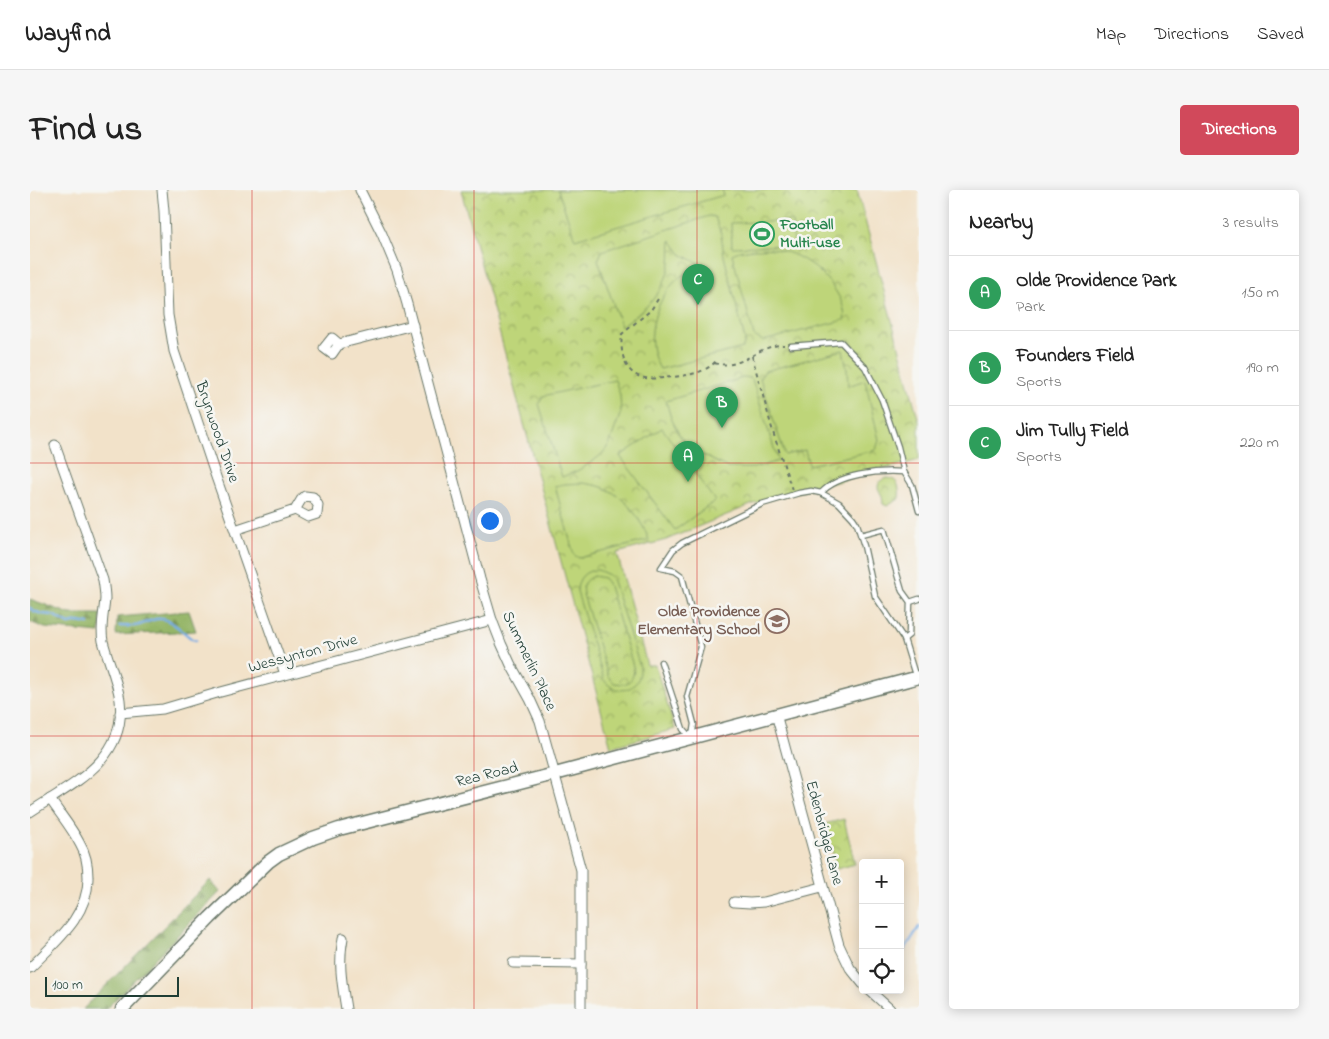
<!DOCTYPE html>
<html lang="en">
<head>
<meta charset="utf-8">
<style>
	:root { --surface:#fff; --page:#f6f6f6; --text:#222; --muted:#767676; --line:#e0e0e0; --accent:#d1495b }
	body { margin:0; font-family:"Indie Flower",sans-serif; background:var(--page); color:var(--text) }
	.controls { position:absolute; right:15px; bottom:15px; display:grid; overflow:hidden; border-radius:5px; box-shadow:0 2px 12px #0003 }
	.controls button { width:45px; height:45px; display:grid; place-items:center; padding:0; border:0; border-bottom:1px solid var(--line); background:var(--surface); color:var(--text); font:25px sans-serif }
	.scale { position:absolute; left:15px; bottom:12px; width:134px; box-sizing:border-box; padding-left:5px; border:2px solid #1f3d34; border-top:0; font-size:14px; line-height:18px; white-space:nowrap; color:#1f3d34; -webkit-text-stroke:4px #f6f6f2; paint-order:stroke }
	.you { position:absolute; left:459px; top:330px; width:18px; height:18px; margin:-12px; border:4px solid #fff; border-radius:50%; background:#1a73e8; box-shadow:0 0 0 8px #1a73e833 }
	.badge { display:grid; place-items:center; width:32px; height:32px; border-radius:50%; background:var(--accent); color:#fff; font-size:16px; font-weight:700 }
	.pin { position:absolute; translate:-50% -41px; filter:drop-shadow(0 1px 2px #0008) }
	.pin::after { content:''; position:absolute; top:26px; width:18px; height:15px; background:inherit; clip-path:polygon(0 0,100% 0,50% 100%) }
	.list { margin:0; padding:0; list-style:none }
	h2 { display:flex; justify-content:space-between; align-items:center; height:65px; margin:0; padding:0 20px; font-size:21px }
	h2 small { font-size:16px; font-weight:400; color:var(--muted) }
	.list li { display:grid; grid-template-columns:32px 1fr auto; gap:15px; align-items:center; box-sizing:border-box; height:75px; padding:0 20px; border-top:1px solid var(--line) }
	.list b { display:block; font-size:19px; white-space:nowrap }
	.list p { margin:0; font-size:16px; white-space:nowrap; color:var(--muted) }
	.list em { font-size:16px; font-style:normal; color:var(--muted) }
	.icon { flex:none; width:28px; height:28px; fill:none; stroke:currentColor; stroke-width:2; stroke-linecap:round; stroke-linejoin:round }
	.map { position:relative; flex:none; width:889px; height:819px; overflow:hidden; border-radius:5px }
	header { display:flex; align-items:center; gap:30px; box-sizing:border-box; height:70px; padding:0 25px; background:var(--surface); border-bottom:1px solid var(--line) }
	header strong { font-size:24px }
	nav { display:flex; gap:28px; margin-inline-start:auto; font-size:18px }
	.intro { display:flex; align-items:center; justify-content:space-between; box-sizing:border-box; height:120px; padding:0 30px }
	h1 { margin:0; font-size:35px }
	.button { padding:12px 22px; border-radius:5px; background:var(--accent); color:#fff; font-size:18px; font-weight:700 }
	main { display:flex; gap:30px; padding:0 30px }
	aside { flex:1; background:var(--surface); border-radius:5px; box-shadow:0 2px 12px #0003 }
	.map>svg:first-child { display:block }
	.forest { fill:url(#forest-firs); stroke:#5a7a4e }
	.park { fill:url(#park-crowns); stroke:#6e8956 }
	.garden { fill:#bed579; stroke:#6e8956; fill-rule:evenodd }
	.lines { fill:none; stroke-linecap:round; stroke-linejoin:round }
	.stream { stroke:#78aee6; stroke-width:2.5 }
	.lane-casing { stroke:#697768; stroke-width:7 }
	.street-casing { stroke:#697768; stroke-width:11 }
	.secondary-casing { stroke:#697768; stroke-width:15 }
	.path { stroke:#697768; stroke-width:2; stroke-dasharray:4 4; stroke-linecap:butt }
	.lane { stroke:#fff; stroke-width:4.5 }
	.street { stroke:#fff; stroke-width:9 }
	.secondary { stroke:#fff; stroke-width:12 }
	.grid { fill:none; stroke:#d62828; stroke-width:1; stroke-opacity:0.55 }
	.labels { text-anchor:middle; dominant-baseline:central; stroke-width:5; stroke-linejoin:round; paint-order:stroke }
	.leisure-label { font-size:16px; font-weight:bold; fill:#27864d; stroke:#f6f6f2; text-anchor:start }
	.street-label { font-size:16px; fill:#1f3d34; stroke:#f6f6f2 }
	.education-label { font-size:16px; font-weight:bold; fill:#785e54; stroke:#f6f6f2; text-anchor:end }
</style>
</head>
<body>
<header>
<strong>Wayfind</strong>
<nav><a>Map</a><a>Directions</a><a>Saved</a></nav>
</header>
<div class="intro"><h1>Find us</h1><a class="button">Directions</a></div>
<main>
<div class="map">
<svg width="889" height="819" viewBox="0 0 889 819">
	<defs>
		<pattern id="forest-firs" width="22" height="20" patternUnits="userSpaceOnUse" patternTransform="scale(1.25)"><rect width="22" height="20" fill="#96b669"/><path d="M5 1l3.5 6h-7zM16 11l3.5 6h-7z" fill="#7a9557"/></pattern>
		<pattern id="park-crowns" width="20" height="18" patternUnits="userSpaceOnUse" patternTransform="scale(1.25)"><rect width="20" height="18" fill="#bed579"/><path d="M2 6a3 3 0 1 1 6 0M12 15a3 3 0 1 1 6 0" fill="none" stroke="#9aae64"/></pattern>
	</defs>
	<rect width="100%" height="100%" fill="#f6f6f2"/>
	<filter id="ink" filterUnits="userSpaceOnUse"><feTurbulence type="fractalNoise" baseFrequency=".02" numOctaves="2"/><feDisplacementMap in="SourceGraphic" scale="10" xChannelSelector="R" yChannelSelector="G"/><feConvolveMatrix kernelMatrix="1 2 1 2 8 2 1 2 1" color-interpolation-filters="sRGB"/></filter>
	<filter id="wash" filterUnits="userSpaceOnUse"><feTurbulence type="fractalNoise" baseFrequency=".0096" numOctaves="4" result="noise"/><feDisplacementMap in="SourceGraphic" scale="20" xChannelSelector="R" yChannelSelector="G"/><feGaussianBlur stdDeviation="1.12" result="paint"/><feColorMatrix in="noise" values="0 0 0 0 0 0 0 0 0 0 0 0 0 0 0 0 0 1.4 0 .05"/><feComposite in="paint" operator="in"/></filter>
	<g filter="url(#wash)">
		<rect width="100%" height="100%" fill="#f2e2c9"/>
		<g class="forest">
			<path d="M0,409L40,424H71L70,443L15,438L0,432Z"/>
			<path d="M159,421L166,441L86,445L87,427Z"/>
			<path d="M180,690L190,702L76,819H53Z"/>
		</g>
		<g class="park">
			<path d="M431,0H827L889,232V270L723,314L636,350L587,363L617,475H625L645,539L581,557Z"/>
			<path d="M858,288C869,289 870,299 869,309L857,316L853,314L852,306L848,298C848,291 852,289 858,288Z"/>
			<path d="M814,629L825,674L807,679L795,634Z"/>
		</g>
		<g class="garden">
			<path d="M528,0H692L694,5L545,49Z"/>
			<path d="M679,26L685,27L691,44L694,66L715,150L713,158L630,179C628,175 625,170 624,165C616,139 629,104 650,87C656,82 664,79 670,74L651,64L641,50C640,58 641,66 640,73C635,103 615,120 591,136L568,70L572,61Z"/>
			<path d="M762,31L764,55L702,57L701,33Z"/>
			<path d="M724,59C731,59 738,58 744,59C771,63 795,82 808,105C812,112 816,122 814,130L733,151L724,146L702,64L709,61Z"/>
			<path d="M813,160L817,180L818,196L835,190L849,250L846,260L779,275L775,260L755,265L730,188L735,181Z"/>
			<path d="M716,187L722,189L748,271L735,275L723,278H698L688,273L667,262L651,248L641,228L636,211Z"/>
			<path d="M585,190L590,205L591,222L579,255L572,264L562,272L547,281L532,287L509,214L513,206Z"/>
			<path d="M632,238L685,311L645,340L590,266Z"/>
			<path d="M553,293C559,294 566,295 572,297C596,307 610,327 619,350L549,368L544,365L525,296L534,294Z"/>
			<path d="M568,380L579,385L583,391L610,477C612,500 587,508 574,490L547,402C547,388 555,380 568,380ZM564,386L574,388L578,393L603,476C605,485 602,491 594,494L584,493L578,486L553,404C551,395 555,389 564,386Z"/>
		</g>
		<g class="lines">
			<g class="stream">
				<path d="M0,418L4,421L12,424L23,425L39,434L49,432L59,434"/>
				<path d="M89,436C96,436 102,437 109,435C119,432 126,426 136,430C145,433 154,443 162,449L166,450"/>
				<path d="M870,767L889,737"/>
			</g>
		</g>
	</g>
	<g filter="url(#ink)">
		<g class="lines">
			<defs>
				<g id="lane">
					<path d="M761,156L811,152L835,177L852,210L868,257L874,282"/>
					<path d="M791,303C808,284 849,280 874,282L882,295L889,321"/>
					<path d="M831,345L854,339L872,401L880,412L879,445L874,449"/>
					<path d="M880,412L889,409"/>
					<path d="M631,472L653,539L660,547"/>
					<path d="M662,547L664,534L657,507L671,457L652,386L645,381L631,378L643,360L652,353L732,314L769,303L781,301L791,303L802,309L809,313L823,328L827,334L834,356L845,406L874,449L885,485"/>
				</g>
				<g id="street">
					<path d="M132,0L134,21L138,125L144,161L185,284L255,484"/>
					<path d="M330,0L352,44L367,80L377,114L450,389L462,430L471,453L481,475L500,509L510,531L551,680V819"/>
					<path d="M309,154L302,164L294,158L302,148L309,154L383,135"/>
					<path d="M205,340L265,320L278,327L287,324L288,315L283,307L275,306L271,310L265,320"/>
					<path d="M90,523L133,519L187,503L462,430"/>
					<path d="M746,524L809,755L820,778L833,794"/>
					<path d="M0,622C42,594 97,570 90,510C87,489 78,471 73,451C70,437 74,423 75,409C75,403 74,396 73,390L25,255"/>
					<path d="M704,712L720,713L734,712L792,697"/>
					<path d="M313,748C308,774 312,793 316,819"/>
					<path d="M483,773L551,774"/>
					<path d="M0,778C25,752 59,726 58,687C58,675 56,664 50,654C42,638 30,624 20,609"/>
					<path d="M839,800L860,819"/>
				</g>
				<path id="secondary" d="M92,819L180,728L238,672L249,664L264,657L283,648L309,639L525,584L889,487"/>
			</defs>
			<use href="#lane" class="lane-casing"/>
			<use href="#street" class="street-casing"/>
			<use href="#secondary" class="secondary-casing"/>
			<g class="path">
				<path d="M628,109L621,120L592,144C590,159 593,182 611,187C620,190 633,188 642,187C660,185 676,183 688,169"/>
				<path d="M722,166L743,242L762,300"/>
				<path d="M684,173C714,181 727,154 754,155"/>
			</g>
			<use href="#lane" class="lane"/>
			<use href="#street" class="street"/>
			<use href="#secondary" class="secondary"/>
		</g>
	</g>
	<path class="grid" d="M222,0V819M444,0V819M667,0V819M0,273H889M0,546H889"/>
	<defs>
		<symbol id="stadium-ring" viewBox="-11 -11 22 22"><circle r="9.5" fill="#f6f6f2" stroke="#2e9e5b" stroke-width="1.5"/><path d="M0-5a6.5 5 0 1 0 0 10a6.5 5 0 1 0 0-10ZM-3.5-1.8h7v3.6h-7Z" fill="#2e9e5b"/></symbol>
		<symbol id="school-ring" viewBox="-11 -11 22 22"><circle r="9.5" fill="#f6f6f2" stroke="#8d6e63" stroke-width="1.5"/><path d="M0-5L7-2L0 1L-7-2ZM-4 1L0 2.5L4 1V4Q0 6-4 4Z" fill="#8d6e63"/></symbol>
	</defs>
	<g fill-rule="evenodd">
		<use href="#stadium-ring" x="718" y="30" width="28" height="28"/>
		<use href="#school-ring" x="733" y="417" width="28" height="28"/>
	</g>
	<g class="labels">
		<g class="leisure-label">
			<text x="750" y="35">Football<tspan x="750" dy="18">Multi-use</tspan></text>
		</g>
		<g class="street-label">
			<text transform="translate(187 242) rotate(71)">Brynwood Drive</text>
			<text transform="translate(273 464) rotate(-15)">Wessynton Drive</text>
			<text transform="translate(499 471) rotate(65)">Summerlin Place</text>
			<text transform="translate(457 585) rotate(-14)">Rea Road</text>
			<text transform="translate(794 643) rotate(75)">Edenbridge Lane</text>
		</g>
		<g class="education-label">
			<text x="730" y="422">Olde Providence<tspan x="730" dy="18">Elementary School</tspan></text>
		</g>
	</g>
</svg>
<div class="controls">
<button>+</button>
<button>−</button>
<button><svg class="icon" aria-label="locate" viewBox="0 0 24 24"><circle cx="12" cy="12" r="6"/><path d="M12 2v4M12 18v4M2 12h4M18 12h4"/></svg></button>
</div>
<div class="scale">100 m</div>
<div class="you"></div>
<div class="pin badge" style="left:658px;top:292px;background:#2e9e5b">A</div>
<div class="pin badge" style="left:692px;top:238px;background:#2e9e5b">B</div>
<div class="pin badge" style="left:668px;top:115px;background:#2e9e5b">C</div>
</div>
<aside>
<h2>Nearby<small>3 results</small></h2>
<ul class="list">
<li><span class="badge" style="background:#2e9e5b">A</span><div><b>Olde Providence Park</b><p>Park</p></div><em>150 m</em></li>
<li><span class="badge" style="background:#2e9e5b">B</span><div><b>Founders Field</b><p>Sports</p></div><em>190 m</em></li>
<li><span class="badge" style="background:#2e9e5b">C</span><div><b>Jim Tully Field</b><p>Sports</p></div><em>220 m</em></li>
</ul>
</aside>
</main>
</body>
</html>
